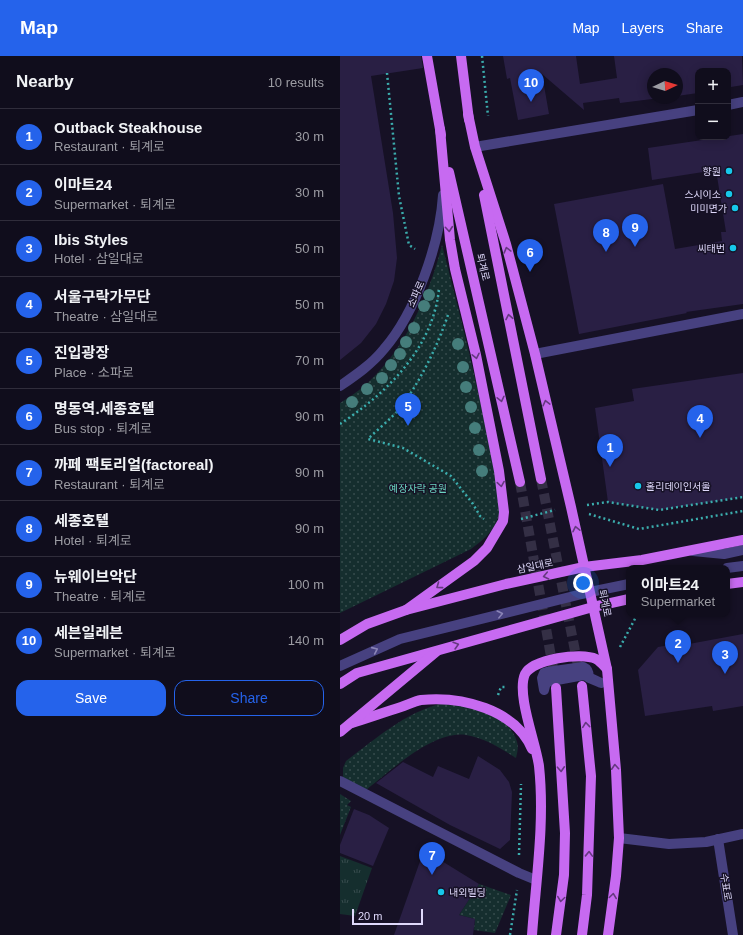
<!DOCTYPE html>
<html lang="en">
<head>
<meta charset="utf-8">
<style>
	:root { --surface:#100d1c; --page:#1e1b29; --text:#f1f3f6; --muted:#9c9ca3; --line:#302d3b; --accent:#2563eb }
	body { margin:0; font-family:Arial,"Noto Sans KR",sans-serif; background:var(--page); color:var(--text) }
	.controls { position:absolute; right:12px; top:12px; display:grid; overflow:hidden; border-radius:8px; box-shadow:0 2px 10px #0003 }
	.controls button { width:36px; height:36px; display:grid; place-items:center; padding:0; border:0; border-bottom:1px solid var(--line); background:var(--surface); color:var(--text); font:20px sans-serif }
	.compass { position:absolute; left:307px; top:12px; width:36px; height:36px; border-radius:50%; background:var(--surface); box-shadow:0 2px 10px #0003; rotate:86deg }
	.scale { position:absolute; left:12px; bottom:10px; width:71px; box-sizing:border-box; padding-left:4px; border:2px solid #dfd9fb; border-top:0; font-size:11px; line-height:14px; white-space:nowrap; color:#dfd9fb; -webkit-text-stroke:3px #161125; paint-order:stroke }
	.you { position:absolute; left:243px; top:527px; width:14px; height:14px; margin:-10px; border:3px solid #fff; border-radius:50%; background:#1a73e8; box-shadow:0 0 0 6px #1a73e833 }
	.badge { display:grid; place-items:center; width:26px; height:26px; border-radius:50%; background:var(--accent); color:#fff; font-size:13px; font-weight:700 }
	.pin { position:absolute; translate:-50% -33px; filter:drop-shadow(0 1px 2px #0008) }
	.pin::after { content:''; position:absolute; top:21px; width:14px; height:12px; background:inherit; clip-path:polygon(0 0,100% 0,50% 100%) }
	.popup { position:absolute; left:286px; top:509px; width:104px; height:52px; box-sizing:border-box; display:grid; place-content:center; border-radius:8px; background:var(--surface); filter:drop-shadow(0 1px 3px #0005); font-size:13px; white-space:nowrap; color:var(--muted) }
	.popup b { font-size:15px; color:var(--text) }
	.popup::after { content:''; position:absolute; left:50%; top:100%; margin-left:-8px; border:8px solid transparent; border-top-color:var(--surface) }
	.list { margin:0; padding:0; list-style:none }
	h2 { display:flex; justify-content:space-between; align-items:center; height:52px; margin:0; padding:0 16px; font-size:17px }
	h2 small { font-size:13px; font-weight:400; color:var(--muted) }
	.list li { display:grid; grid-template-columns:26px 1fr auto; gap:12px; align-items:center; box-sizing:border-box; height:56px; padding:0 16px; border-top:1px solid var(--line) }
	.list b { display:block; font-size:15px; white-space:nowrap }
	.list p { margin:0; font-size:13px; white-space:nowrap; color:var(--muted) }
	.list em { font-size:13px; font-style:normal; color:var(--muted) }
	.actions { display:flex; gap:8px; padding:12px 16px }
	.actions a { flex:1; padding:9px 0; border:1px solid var(--accent); border-radius:12px; text-align:center; font-size:14px; color:var(--accent) }
	.actions .main { background:var(--accent); color:#fff }
	.map { position:relative; flex:none; width:403px; height:879px; overflow:hidden }
	header { display:flex; align-items:center; gap:24px; box-sizing:border-box; height:56px; padding:0 20px; background:var(--accent); color:#fff }
	header strong { font-size:19px }
	nav { display:flex; gap:22px; margin-inline-start:auto; font-size:14px }
	main { display:flex }
	aside { flex:1; background:var(--surface) }
	.map>svg:first-child { display:block }
	.grass { fill:url(#grass-tufts) }
	.park { fill:url(#park-dots) }
	.building { fill:#291f44 }
	.lines { fill:none; stroke-linecap:round; stroke-linejoin:round }
	.major-tunnel { stroke:#342f45; stroke-width:10; stroke-dasharray:10 5; stroke-linecap:butt }
	.path { stroke:#3badad; stroke-width:2.5; stroke-dasharray:2 3; stroke-linecap:butt }
	.minor { stroke:#474180; stroke-width:10 }
	.major { stroke:#c76af1; stroke-width:10 }
	.tree { fill:#457d7b }
	.oneway { stroke:#663981 }
	.oneway2 { stroke:#8b85b7 }
	.poi-dot { fill:#17c8ea; stroke:#161125; stroke-width:1.5 }
	.labels { text-anchor:middle; dominant-baseline:central; stroke-width:3; stroke-linejoin:round; paint-order:stroke }
	.poi-label { font-size:10px; fill:#dfd9fb; stroke:#161125; text-anchor:end }
	.street-label { font-size:10px; fill:#dfd9fb; stroke:#161125 }
	.park-label { font-size:10px; fill:#6bd5c1; stroke:#161125 }
</style>
</head>
<body>
<header>
<strong>Map</strong>
<nav><a>Map</a><a>Layers</a><a>Share</a></nav>
</header>
<main>
<aside>
<h2>Nearby<small>10 results</small></h2>
<ul class="list">
<li><span class="badge">1</span><div><b>Outback Steakhouse</b><p>Restaurant · 퇴계로</p></div><em>30 m</em></li>
<li><span class="badge">2</span><div><b>이마트24</b><p>Supermarket · 퇴계로</p></div><em>30 m</em></li>
<li><span class="badge">3</span><div><b>Ibis Styles</b><p>Hotel · 삼일대로</p></div><em>50 m</em></li>
<li><span class="badge">4</span><div><b>서울구락가무단</b><p>Theatre · 삼일대로</p></div><em>50 m</em></li>
<li><span class="badge">5</span><div><b>진입광장</b><p>Place · 소파로</p></div><em>70 m</em></li>
<li><span class="badge">6</span><div><b>명동역.세종호텔</b><p>Bus stop · 퇴계로</p></div><em>90 m</em></li>
<li><span class="badge">7</span><div><b>까페 팩토리얼(factoreal)</b><p>Restaurant · 퇴계로</p></div><em>90 m</em></li>
<li><span class="badge">8</span><div><b>세종호텔</b><p>Hotel · 퇴계로</p></div><em>90 m</em></li>
<li><span class="badge">9</span><div><b>뉴웨이브악단</b><p>Theatre · 퇴계로</p></div><em>100 m</em></li>
<li><span class="badge">10</span><div><b>세븐일레븐</b><p>Supermarket · 퇴계로</p></div><em>140 m</em></li>
</ul>
<div class="actions"><a class="main">Save</a><a>Share</a></div>
</aside>
<div class="map">
<svg width="403" height="879" viewBox="0 0 403 879">
	<defs>
		<pattern id="grass-tufts" width="24" height="20" patternUnits="userSpaceOnUse"><rect width="24" height="20" fill="#152e2e"/><path d="M3 7l-1-3M5 7V3M7 7l1-3M15 17l-1-3M17 17v-4M19 17l1-3" fill="none" stroke="#374c4d"/></pattern>
		<pattern id="park-dots" width="8" height="8" patternUnits="userSpaceOnUse"><rect width="8" height="8" fill="#152e2e"/><path d="M2 2h.1M6 6h.1" fill="none" stroke="#374c4d" stroke-width="1.8" stroke-linecap="round"/></pattern>
	</defs>
	<rect width="100%" height="100%" fill="#161125"/>
	<path class="grass" d="M0,800L32,812L15,860L0,858Z"/>
	<g class="park">
		<path d="M102,189C118,251 134,314 147,377C152,401 161,428 160,452C159,470 145,483 131,493L0,557V347C55,316 87,248 102,189Z"/>
		<path d="M102,647C128,648 169,657 177,686C179,691 177,697 176,702C160,692 145,682 126,679C92,674 47,718 21,738L3,723V712L6,705C38,681 63,658 102,647Z"/>
		<path d="M0,738L11,745L7,749L11,751L0,779Z"/>
		<path d="M139,828L171,839L155,877L134,874L135,863L119,859Z"/>
	</g>
	<g class="building">
		<path d="M0,0H81L83,12L31,20L53,157L57,202L54,225L46,248L36,268L21,287L0,304Z"/>
		<path d="M163,0H236L240,28L277,22L274,0H402L403,29L391,31V33L388,34V15H358V37L337,40V18H313V42H320L280,47L279,42L243,47L244,54L202,18L209,58L178,64L170,22L167,23Z"/>
		<path d="M403,78V248L346,256L347,257L239,278L214,148L323,128L335,193L382,185L381,176H386L376,114L312,124L308,92Z"/>
		<path d="M403,317V441L319,454L268,446L255,352L294,345L292,333Z"/>
		<path d="M403,578V650L373,655L372,650L305,660L298,614L318,591L348,586L349,588Z"/>
		<path d="M138,700L160,714L169,726L172,736L170,784L160,793L110,769L36,727L63,706L93,721L98,710L129,723Z"/>
		<path d="M14,753L29,759L49,772L33,810L0,797V789Z"/>
		<path d="M84,794L139,828L119,859L135,863L133,879H54Z"/>
	</g>
	<g class="lines">
		<g class="major-tunnel">
			<path d="M201,423L240,620"/>
			<path d="M180,426L215,623"/>
		</g>
		<g class="path">
			<path d="M142,0L148,60"/>
			<path d="M47,17L59,140L69,189L75,193"/>
			<path d="M108,259C97,291 81,324 61,351C51,363 38,373 28,383L63,392L111,420L133,448L140,460L144,463"/>
			<path d="M0,368C47,337 93,292 99,233"/>
			<path d="M247,449L268,446L319,454L403,441"/>
			<path d="M249,458L299,473L403,455"/>
			<path d="M181,463L215,454"/>
			<path d="M280,591L297,559"/>
			<path d="M158,639L161,631H166"/>
			<path d="M179,799L181,728"/>
			<path d="M170,879L177,834"/>
		</g>
		<g class="minor">
			<path d="M388,49L403,46"/>
			<path d="M135,91L358,54"/>
			<path d="M195,298L403,258"/>
			<path d="M0,330C16,319 32,308 44,293C76,256 100,187 103,139"/>
			<path d="M353,495L384,498L403,494"/>
			<path d="M387,512L403,510"/>
			<path d="M0,610L60,583L250,536L289,528"/>
			<path d="M207,616L204,617L202,622L204,634L206,626L244,619L261,627L249,622C249,617 248,613 243,611L207,616"/>
			<path d="M0,725L179,817L196,824"/>
			<path d="M279,782L329,788L366,786L403,778"/>
			<path d="M378,783L393,879"/>
		</g>
		<g class="major">
			<path d="M87,0L101,79"/>
			<path d="M121,0L129,64"/>
			<path d="M128,58L135,91L166,188L195,298L231,451L267,613L276,714L279,782L276,820L268,879"/>
			<path d="M109,116L180,426"/>
			<path d="M144,139L201,423"/>
			<path d="M387,528L403,526"/>
			<path d="M66,554L134,505L147,492L163,465L164,456L159,415L136,299L115,213L110,184L100,73"/>
			<path d="M0,584L27,568L66,554L166,528L244,511L302,504L403,484"/>
			<path d="M0,628L17,617L253,551L289,543"/>
			<path d="M242,630L251,720L247,839L242,879"/>
			<path d="M12,667C28,662 45,656 61,651C67,649 75,645 81,644C121,640 175,653 192,693"/>
			<path d="M0,676L96,596"/>
			<path d="M192,879C196,823 205,766 199,710C196,687 176,638 185,618C193,603 241,596 256,603C260,605 264,610 267,613"/>
			<path d="M216,879L224,819L225,777L216,632"/>
		</g>
	</g>
	<g class="tree">
		<circle cx="89" cy="239" r="6"/>
		<circle cx="84" cy="250" r="6"/>
		<circle cx="74" cy="272" r="6"/>
		<circle cx="66" cy="286" r="6"/>
		<circle cx="118" cy="288" r="6"/>
		<circle cx="60" cy="298" r="6"/>
		<circle cx="51" cy="309" r="6"/>
		<circle cx="123" cy="311" r="6"/>
		<circle cx="42" cy="322" r="6"/>
		<circle cx="126" cy="331" r="6"/>
		<circle cx="27" cy="333" r="6"/>
		<circle cx="12" cy="346" r="6"/>
		<circle cx="131" cy="351" r="6"/>
		<circle cx="135" cy="372" r="6"/>
		<circle cx="139" cy="394" r="6"/>
		<circle cx="142" cy="415" r="6"/>
	</g>
	<defs><path id="oneway-chevron" d="M-2-3.5L2.5 0L-2 3.5" fill="none" stroke-width="1.6" stroke-linecap="round" stroke-linejoin="round"/></defs>
	<g class="oneway">
		<use href="#oneway-chevron" transform="translate(109 173) rotate(85)"/>
		<use href="#oneway-chevron" transform="translate(167 194) rotate(-105)"/>
		<use href="#oneway-chevron" transform="translate(169 261) rotate(-101)"/>
		<use href="#oneway-chevron" transform="translate(136 300) rotate(78)"/>
		<use href="#oneway-chevron" transform="translate(161 343) rotate(77)"/>
		<use href="#oneway-chevron" transform="translate(206 347) rotate(-104)"/>
		<use href="#oneway-chevron" transform="translate(161 428) rotate(81)"/>
		<use href="#oneway-chevron" transform="translate(236 473) rotate(-102)"/>
		<use href="#oneway-chevron" transform="translate(206 520) rotate(168)"/>
		<use href="#oneway-chevron" transform="translate(99 530) rotate(144)"/>
		<use href="#oneway-chevron" transform="translate(116 589) rotate(-16)"/>
		<use href="#oneway-chevron" transform="translate(246 669) rotate(-96)"/>
		<use href="#oneway-chevron" transform="translate(275 711) rotate(-94)"/>
		<use href="#oneway-chevron" transform="translate(221 713) rotate(87)"/>
		<use href="#oneway-chevron" transform="translate(249 798) rotate(-88)"/>
		<use href="#oneway-chevron" transform="translate(273 840) rotate(-82)"/>
		<use href="#oneway-chevron" transform="translate(221 843) rotate(98)"/>
	</g>
	<g class="oneway2">
		<use href="#oneway-chevron" transform="translate(160 558) rotate(-14)"/>
		<use href="#oneway-chevron" transform="translate(35 594) rotate(-24)"/>
	</g>
	<g class="poi-dot">
		<circle cx="389" cy="115" r="4"/>
		<circle cx="389" cy="138" r="4"/>
		<circle cx="395" cy="152" r="4"/>
		<circle cx="393" cy="192" r="4"/>
		<circle cx="298" cy="430" r="4"/>
		<circle cx="101" cy="836" r="4"/>
	</g>
	<g class="labels">
		<g class="poi-label">
			<text x="381" y="115">향원</text>
			<text x="381" y="138">스시이소</text>
			<text x="387" y="152">미미면가</text>
			<text x="385" y="192">씨태번</text>
			<text x="306" y="430" text-anchor="start">홀리데이인서울</text>
			<text x="109" y="836" text-anchor="start">내외빌딩</text>
		</g>
		<g class="street-label">
			<text transform="translate(143 211) rotate(77)">퇴계로</text>
			<text transform="translate(76 238) rotate(-66)">소파로</text>
			<text transform="translate(195 510) rotate(-12)">삼일대로</text>
			<text transform="translate(265 547) rotate(78)">퇴계로</text>
			<text transform="translate(386 831) rotate(81)">수표로</text>
		</g>
		<g class="park-label">
			<text x="78" y="432">예장자락 공원</text>
		</g>
	</g>
</svg>
<div class="controls">
<button>+</button>
<button>−</button>
</div>
<svg class="compass" viewBox="-18 -18 36 36"><path d="M0-13l5 13h-10z" fill="#e53935"/><path d="M0 13l5-13h-10z" fill="#9c9ca3"/></svg>
<div class="scale">20 m</div>
<div class="you"></div>
<div class="pin badge" style="left:270px;top:411px">1</div>
<div class="pin badge" style="left:338px;top:607px">2</div>
<div class="popup"><b>이마트24</b>Supermarket</div>
<div class="pin badge" style="left:385px;top:618px">3</div>
<div class="pin badge" style="left:360px;top:382px">4</div>
<div class="pin badge" style="left:68px;top:370px">5</div>
<div class="pin badge" style="left:190px;top:216px">6</div>
<div class="pin badge" style="left:92px;top:819px">7</div>
<div class="pin badge" style="left:266px;top:196px">8</div>
<div class="pin badge" style="left:295px;top:191px">9</div>
<div class="pin badge" style="left:191px;top:46px">10</div>
</div>
</main>
</body>
</html>
